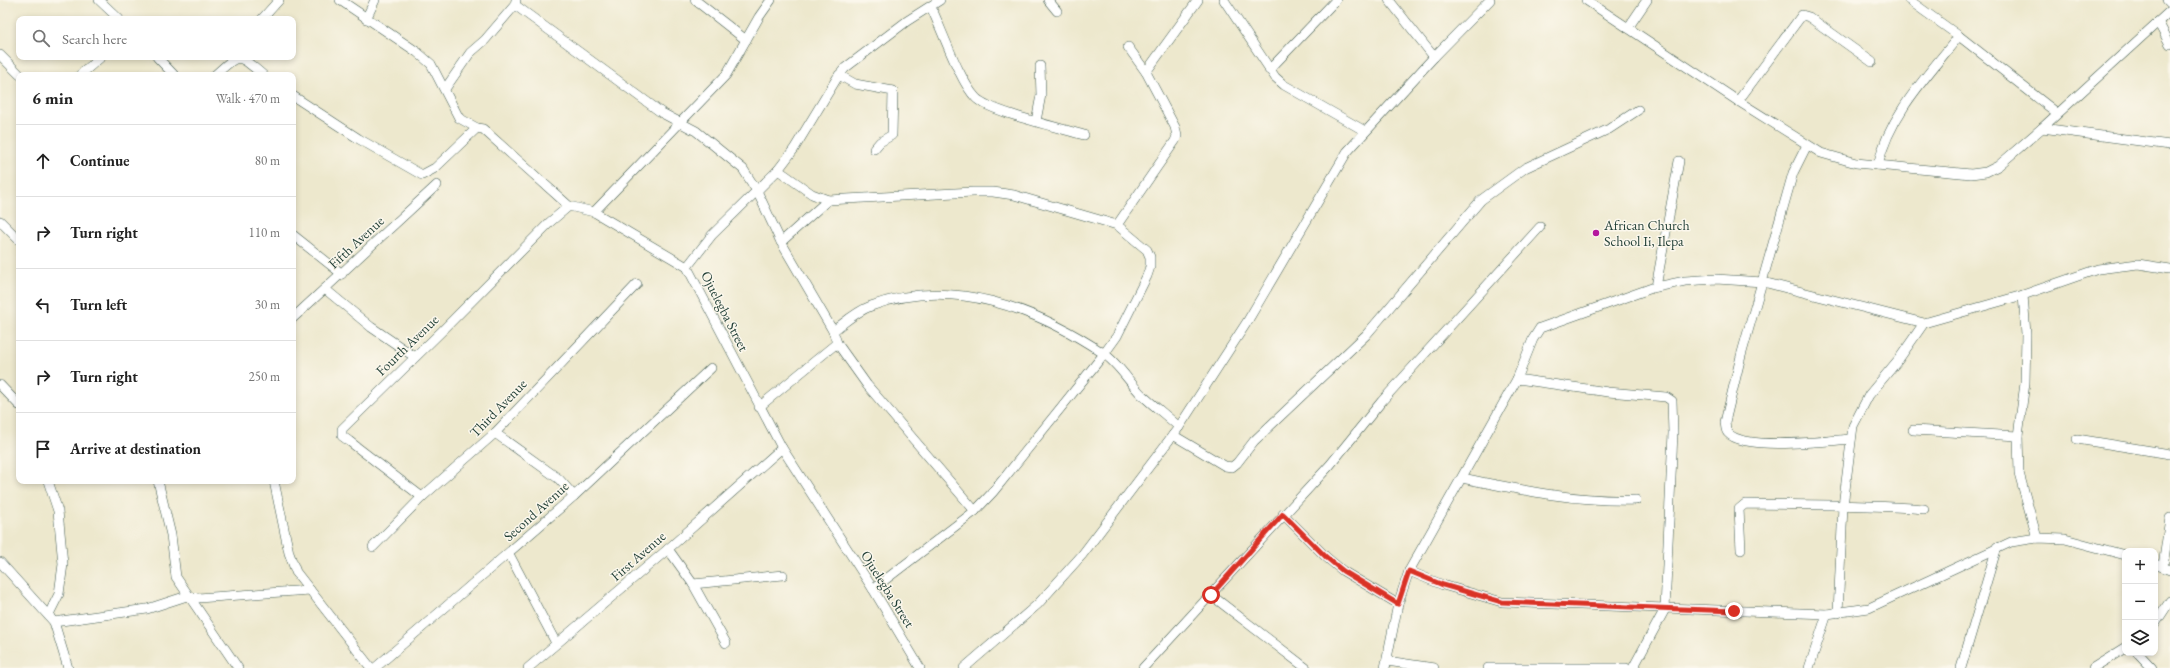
<!DOCTYPE html>
<html lang="en">
<head>
<meta charset="utf-8">
<style>
	:root { --surface:#fff; --page:#f6f6f6; --text:#222; --muted:#767676; --line:#e0e0e0 }
	body { margin:0; font-family:"EB Garamond",serif; background:var(--page); color:var(--text) }
	.controls { position:absolute; right:12px; bottom:12px; display:grid; overflow:hidden; border-radius:8px; box-shadow:0 2px 6px #0003 }
	.controls button { width:36px; height:36px; display:grid; place-items:center; padding:0; border:0; border-bottom:1px solid var(--line); background:var(--surface); color:var(--text); font:20px sans-serif }
	.stop { position:absolute; width:12px; height:12px; margin:-9px; border:3px solid #d93025; border-radius:50%; background:#fff }
	.stop.end { background:#d93025; border-color:#fff; box-shadow:0 1px 4px #0008 }
	.list { margin:0; padding:0; list-style:none }
	h2 { display:flex; justify-content:space-between; align-items:center; height:52px; margin:0; padding:0 16px; font-size:17px }
	h2 small { font-size:13px; font-weight:400; color:var(--muted) }
	.list li { display:grid; grid-template-columns:26px 1fr auto; gap:12px; align-items:center; box-sizing:border-box; height:72px; padding:0 16px; border-top:1px solid var(--line) }
	.list b { display:block; font-size:15px; white-space:nowrap }
	.list em { font-size:13px; font-style:normal; color:var(--muted) }
	.icon { flex:none; width:22px; height:22px; fill:none; stroke:currentColor; stroke-width:2; stroke-linecap:round; stroke-linejoin:round }
	.map { position:relative; flex:none; width:2170px; height:668px; overflow:hidden }
	.search { position:absolute; background:var(--surface); box-shadow:0 2px 6px #0003; left:16px; top:16px; width:280px; height:44px; display:flex; align-items:center; gap:10px; box-sizing:border-box; padding:0 14px; border-radius:8px; color:var(--muted); font-size:15px }
	.panel { position:absolute; background:var(--surface); box-shadow:0 2px 6px #0003; left:16px; top:72px; width:280px; height:412px; border-radius:8px }
	.map>svg:first-child { display:block }
	.lines { fill:none; stroke-linecap:round; stroke-linejoin:round }
	.minor-casing { stroke:#3e574b; stroke-width:10 }
	.minor { stroke:#fff; stroke-width:9 }
	.route { stroke:#d93025; stroke-width:5 }
	.poi-dot { fill:#b5179e; stroke:#fbf7ec; stroke-width:1.5 }
	.labels { text-anchor:middle; dominant-baseline:central; stroke-width:3; stroke-linejoin:round; paint-order:stroke }
	.poi-label { font-size:14px; fill:#1f3d34; stroke:#fbf7ec; text-anchor:start }
	.street-label { font-size:14px; fill:#1f3d34; stroke:#fbf7ec }
</style>
</head>
<body>
<div class="map">
<svg width="2170" height="668" viewBox="0 0 2170 668">
	<rect width="100%" height="100%" fill="#fbf7ec"/>
	<filter id="ink" filterUnits="userSpaceOnUse"><feTurbulence type="fractalNoise" baseFrequency=".025" numOctaves="2"/><feDisplacementMap in="SourceGraphic" scale="8" xChannelSelector="R" yChannelSelector="G"/><feConvolveMatrix kernelMatrix="1 2 1 2 8 2 1 2 1" color-interpolation-filters="sRGB"/></filter>
	<filter id="wash" filterUnits="userSpaceOnUse"><feTurbulence type="fractalNoise" baseFrequency=".012" numOctaves="4" result="noise"/><feDisplacementMap in="SourceGraphic" scale="16" xChannelSelector="R" yChannelSelector="G"/><feGaussianBlur stdDeviation="0.9" result="paint"/><feColorMatrix in="noise" values="0 0 0 0 0 0 0 0 0 0 0 0 0 0 0 0 0 1.4 0 .05"/><feComposite in="paint" operator="in"/></filter>
	<g filter="url(#wash)">
		<rect width="100%" height="100%" fill="#ede8cd"/>
	</g>
	<g filter="url(#ink)">
		<g class="lines">
			<defs>
				<g id="minor">
					<path d="M99,0L119,19"/>
					<path d="M340,0L417,52L431,64L459,118L477,128L483,129L569,206L594,212L687,267L782,448L873,589L920,668"/>
					<path d="M695,0L746,40"/>
					<path d="M1048,0L1057,11"/>
					<path d="M1224,0L1275,77L1284,85L1365,131"/>
					<path d="M1389,0L1434,57"/>
					<path d="M1586,0L1738,101L1821,153L1856,163L1971,174L1986,172L1998,166L2042,128L2170,11"/>
					<path d="M1909,0L1959,36L2057,113"/>
					<path d="M2167,0L2170,3"/>
					<path d="M515,5L662,113L696,131L743,169L757,191L781,242L833,331L837,343L867,385L975,511"/>
					<path d="M931,7C942,30 960,82 976,98C990,112 1061,128 1084,135"/>
					<path d="M262,19L279,0"/>
					<path d="M366,19L375,0"/>
					<path d="M2158,22L2170,44"/>
					<path d="M1628,28L1647,0"/>
					<path d="M0,55L20,75"/>
					<path d="M157,57L174,75"/>
					<path d="M1269,70L1336,0"/>
					<path d="M1146,72L1198,0"/>
					<path d="M80,75L101,57"/>
					<path d="M215,75C240,52 238,54 263,75"/>
					<path d="M839,75L855,84L893,91L892,135L880,142L874,149"/>
					<path d="M445,89L470,53L485,40L515,5L516,0"/>
					<path d="M293,96L359,139L422,175L435,168L477,128"/>
					<path d="M1738,101L1802,15L1809,17L1872,62"/>
					<path d="M1036,121L1041,95L1040,66"/>
					<path d="M2042,128L2170,145"/>
					<path d="M1807,145L1793,173L1741,356L1725,422C1726,426 1725,430 1728,433C1744,451 1827,441 1851,439"/>
					<path d="M1878,165C1889,115 1928,75 1959,36"/>
					<path d="M778,170L812,194L828,200L973,192H993L1014,195L1117,225L1147,250L1150,257V267L1147,276L1117,336L1104,354L993,492L975,511L873,589"/>
					<path d="M594,212L726,75L759,17L771,0"/>
					<path d="M0,221L19,240"/>
					<path d="M1117,225L1175,141L1177,136L1175,127L1146,72L1128,47"/>
					<path d="M293,235L342,274"/>
					<path d="M781,242L828,200"/>
					<path d="M687,267L712,235L778,170L794,149L837,78L845,68L907,21L940,0"/>
					<path d="M1656,287L1679,161"/>
					<path d="M325,289L371,327L415,357"/>
					<path d="M2023,295L2026,334L2025,383L2018,436L2019,473L2037,538"/>
					<path d="M293,318L437,185"/>
					<path d="M833,331C845,322 857,311 871,306C951,276 1036,308 1103,353C1118,363 1129,382 1142,395C1154,406 1167,416 1179,427"/>
					<path d="M1517,379L1608,392L1666,397L1672,401L1673,433L1665,609L1633,668"/>
					<path d="M0,385L19,405"/>
					<path d="M759,407L837,343"/>
					<path d="M1913,430L2018,436"/>
					<path d="M495,433L559,479L574,496"/>
					<path d="M1173,435L1225,466L1232,467L1237,463L1254,441L1366,335L1481,200L1525,168L1609,129L1638,110"/>
					<path d="M2077,439L2170,454"/>
					<path d="M1462,478C1520,490 1577,502 1636,500"/>
					<path d="M48,481L58,511L63,564L59,594L49,614"/>
					<path d="M158,481L171,535L176,577L238,668"/>
					<path d="M274,481L289,553L296,572L371,668"/>
					<path d="M422,497L349,441L342,436V429L442,331L550,222L569,206"/>
					<path d="M1283,514L1326,557L1343,571L1398,604"/>
					<path d="M373,547L422,497L495,433L637,284"/>
					<path d="M668,549L693,584L726,643"/>
					<path d="M1741,550L1739,509L1745,504C1805,505 1864,504 1924,509"/>
					<path d="M509,554L556,643"/>
					<path d="M0,562L54,622L68,668"/>
					<path d="M2155,564L2170,570"/>
					<path d="M2163,566L2170,518"/>
					<path d="M1409,571L1443,585L1502,602L1827,614L1869,608L2011,542L2037,538L2065,539L2125,555"/>
					<path d="M693,584L783,575"/>
					<path d="M1211,595L1306,668"/>
					<path d="M1838,613L1843,506L1853,426L1869,395L1899,359L1924,323"/>
					<path d="M54,622L147,609L187,596L198,598L310,590"/>
					<path d="M2155,624L2170,601"/>
					<path d="M2138,653L2152,668"/>
					<path d="M1387,661L1434,668"/>
					<path d="M375,668L574,496L711,368"/>
					<path d="M528,668L668,549L782,448"/>
					<path d="M964,668L1038,604L1082,555L1179,427L1247,322L1347,152L1434,57L1490,0"/>
					<path d="M1143,668L1330,465L1382,401L1540,227"/>
					<path d="M1385,668L1398,604L1409,571L1517,379L1533,339L1540,328L1652,288L1685,281L1716,279L1763,282L1924,323L2023,295L2098,269L2138,264L2170,269"/>
					<path d="M1488,668H1626"/>
					<path d="M1809,668L1827,614"/>
					<path d="M1961,668L1997,547"/>
					<path d="M2093,668L2125,648"/>
				</g>
			</defs>
			<use href="#minor" class="minor-casing"/>
			<use href="#minor" class="minor"/>
		</g>
	</g>
	<g class="lines" filter="url(#ink)">
		<path class="route" d="M1211,595L1283,514L1326,557L1343,571L1398,604L1409,571L1443,585L1502,602L1734,611"/>
	</g>
	<circle class="poi-dot" cx="1596" cy="233" r="4"/>
	<g class="labels">
		<g class="poi-label">
			<text x="1604" y="225">African Church<tspan x="1604" dy="16">School Ii, Ilepa</tspan></text>
		</g>
		<g class="street-label">
			<text transform="translate(356 242) rotate(-43)">Fifth Avenue</text>
			<text transform="translate(725 311) rotate(63)">Ojuelegba Street</text>
			<text transform="translate(407 345) rotate(-44)">Fourth Avenue</text>
			<text transform="translate(498 408) rotate(-46)">Third Avenue</text>
			<text transform="translate(536 511) rotate(-42)">Second Avenue</text>
			<text transform="translate(638 556) rotate(-41)">First Avenue</text>
			<text transform="translate(888 589) rotate(58)">Ojuelegba Street</text>
		</g>
	</g>
</svg>
<div class="controls">
<button>+</button>
<button>−</button>
<button><svg class="icon" aria-label="layers" viewBox="0 0 24 24"><path d="M12 4l9 5-9 5-9-5zM3 14l9 5 9-5"/></svg></button>
</div>
<div class="stop" style="left:1211px;top:595px"></div>
<div class="stop end" style="left:1734px;top:611px"></div>
<div class="search"><svg class="icon" aria-label="search" viewBox="0 0 24 24"><circle cx="10" cy="10" r="6"/><path d="M15 15l6 6"/></svg>Search here</div>
<section class="panel">
<h2>6 min<small>Walk · 470 m</small></h2>
<ul class="list">
<li><svg class="icon" aria-label="ahead" viewBox="0 0 24 24"><path d="M12 20V5M6 11l6-6 6 6"/></svg><div><b>Continue</b></div><em>80 m</em></li>
<li><svg class="icon" aria-label="right" viewBox="0 0 24 24"><path d="M7 20v-9h11M14 6l5 5-5 5"/></svg><div><b>Turn right</b></div><em>110 m</em></li>
<li><svg class="icon" aria-label="left" viewBox="0 0 24 24"><path d="M17 20v-9H6M10 6l-5 5 5 5"/></svg><div><b>Turn left</b></div><em>30 m</em></li>
<li><svg class="icon" aria-label="right" viewBox="0 0 24 24"><path d="M7 20v-9h11M14 6l5 5-5 5"/></svg><div><b>Turn right</b></div><em>250 m</em></li>
<li><svg class="icon" aria-label="arrive" viewBox="0 0 24 24"><path d="M6 21V4h12l-3 4 3 4H6"/></svg><div><b>Arrive at destination</b></div></li>
</ul>
</section>
</div>
</body>
</html>
